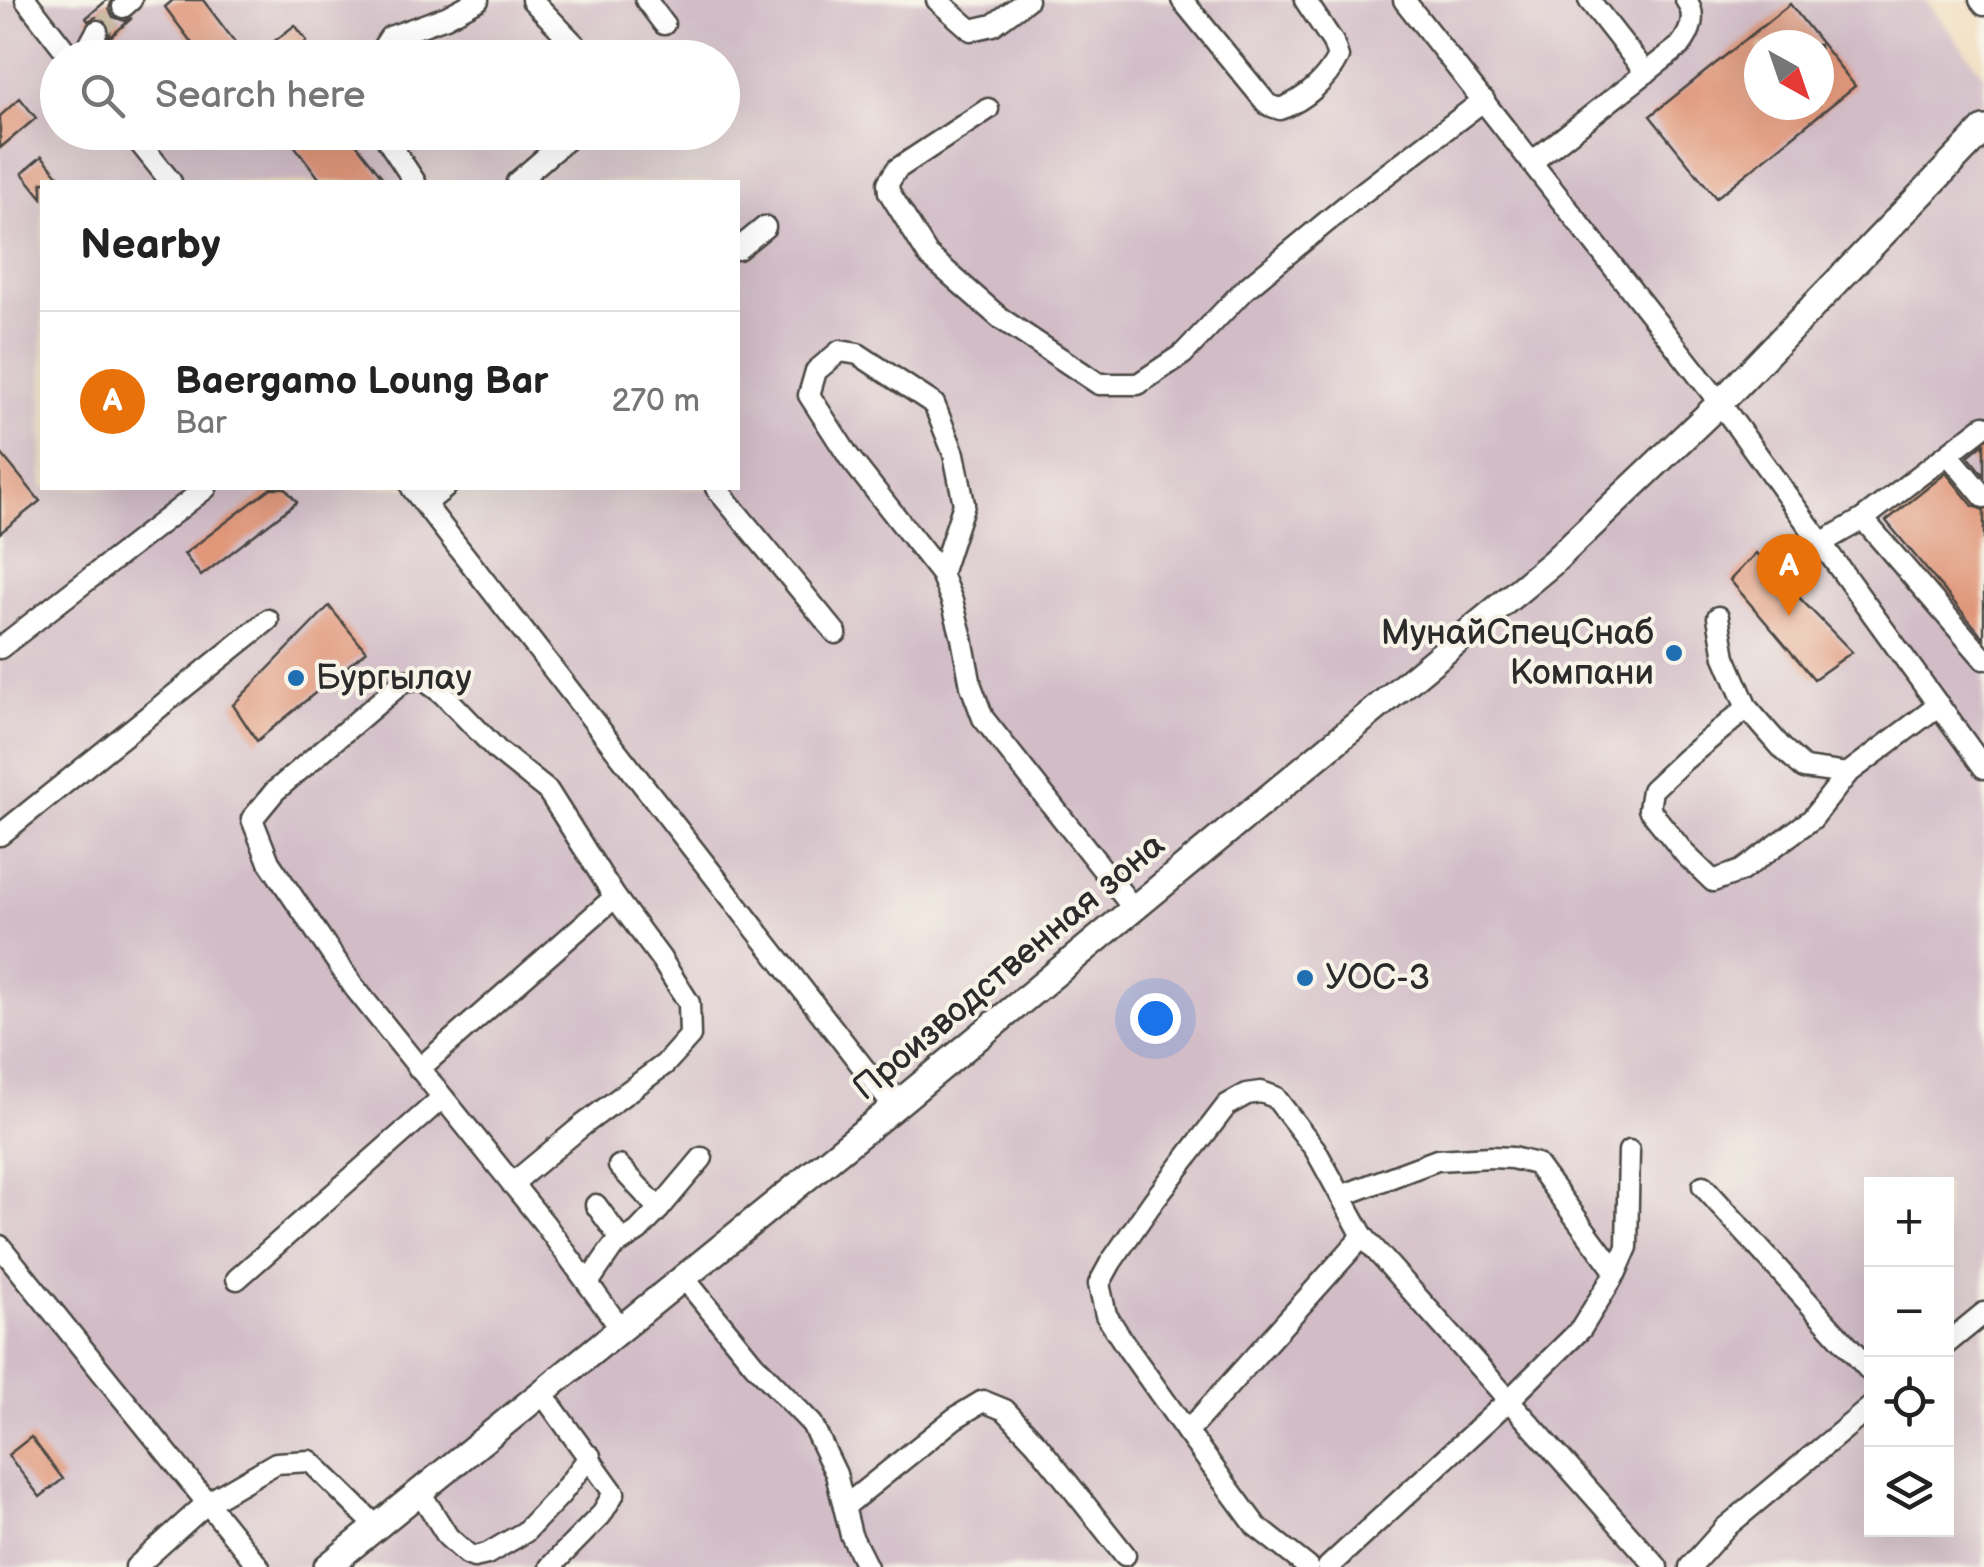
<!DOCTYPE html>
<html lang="en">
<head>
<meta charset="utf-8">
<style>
	:root { --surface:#fff; --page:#f6f6f6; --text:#222; --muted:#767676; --line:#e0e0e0; --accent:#db2777 }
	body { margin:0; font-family:"Balsamiq Sans",sans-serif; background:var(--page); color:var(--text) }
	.controls { position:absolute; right:30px; bottom:30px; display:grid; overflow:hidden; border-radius:0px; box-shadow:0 10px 40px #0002 }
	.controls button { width:90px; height:90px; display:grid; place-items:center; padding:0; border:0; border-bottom:2px solid var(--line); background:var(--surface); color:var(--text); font:50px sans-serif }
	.compass { position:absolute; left:1744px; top:30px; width:90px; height:90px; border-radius:50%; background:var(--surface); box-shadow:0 10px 40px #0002; rotate:140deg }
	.you { position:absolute; left:1155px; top:1018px; width:35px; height:35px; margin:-25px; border:8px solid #fff; border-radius:50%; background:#1a73e8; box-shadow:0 0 0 15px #1a73e833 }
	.badge { display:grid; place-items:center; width:65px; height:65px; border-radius:50%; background:var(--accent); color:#fff; font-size:32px; font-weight:700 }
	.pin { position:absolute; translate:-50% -82px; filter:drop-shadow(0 2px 5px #0008) }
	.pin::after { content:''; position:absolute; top:52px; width:35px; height:30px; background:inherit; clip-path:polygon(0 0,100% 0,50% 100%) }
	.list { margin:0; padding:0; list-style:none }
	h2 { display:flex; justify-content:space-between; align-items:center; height:130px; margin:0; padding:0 40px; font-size:42px }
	h2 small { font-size:32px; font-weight:400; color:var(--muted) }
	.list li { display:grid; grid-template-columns:65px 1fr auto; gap:30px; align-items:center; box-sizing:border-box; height:180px; padding:0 40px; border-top:2px solid var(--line) }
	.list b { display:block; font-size:38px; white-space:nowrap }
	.list p { margin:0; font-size:32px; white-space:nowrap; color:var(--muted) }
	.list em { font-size:32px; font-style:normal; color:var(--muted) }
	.icon { flex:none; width:55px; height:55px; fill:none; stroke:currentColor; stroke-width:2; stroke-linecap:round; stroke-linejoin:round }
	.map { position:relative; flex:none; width:1984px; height:1567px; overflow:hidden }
	.search { position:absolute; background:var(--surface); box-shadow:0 10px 40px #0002; left:40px; top:40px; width:700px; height:110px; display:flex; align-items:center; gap:25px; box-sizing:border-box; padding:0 35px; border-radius:55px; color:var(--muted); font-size:38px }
	.panel { position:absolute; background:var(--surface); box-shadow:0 10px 40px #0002; left:40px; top:180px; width:700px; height:310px; border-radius:0px }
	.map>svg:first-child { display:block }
	.industrial { fill:#d2bdc7; fill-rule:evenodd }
	.building { fill:#e0977a; fill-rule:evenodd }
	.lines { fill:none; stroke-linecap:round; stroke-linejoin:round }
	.minor-tunnel { stroke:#cabca5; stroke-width:20; stroke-dasharray:20 10; stroke-linecap:butt }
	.minor-casing { stroke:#494642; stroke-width:25 }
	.major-casing { stroke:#494642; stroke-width:30 }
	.minor { stroke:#fff; stroke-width:20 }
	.major { stroke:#fff; stroke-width:25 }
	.poi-dot { fill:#1f6fb2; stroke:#f7f3e8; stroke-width:4 }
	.labels { text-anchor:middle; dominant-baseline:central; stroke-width:8; stroke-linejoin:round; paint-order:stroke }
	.poi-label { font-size:35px; fill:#2b2b2b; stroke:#f7f3e8; text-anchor:start }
	.street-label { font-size:35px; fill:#2b2b2b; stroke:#f7f3e8 }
</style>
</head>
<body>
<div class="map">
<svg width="1984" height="1567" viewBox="0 0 1984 1567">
	<rect width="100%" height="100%" fill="#f7f3e8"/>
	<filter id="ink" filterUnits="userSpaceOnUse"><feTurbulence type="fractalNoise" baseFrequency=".01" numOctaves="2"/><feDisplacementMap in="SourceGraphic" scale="20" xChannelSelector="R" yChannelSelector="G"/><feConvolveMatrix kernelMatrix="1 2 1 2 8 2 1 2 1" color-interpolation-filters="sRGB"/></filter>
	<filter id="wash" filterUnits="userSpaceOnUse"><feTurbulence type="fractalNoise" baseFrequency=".0048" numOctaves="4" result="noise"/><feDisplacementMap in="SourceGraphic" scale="40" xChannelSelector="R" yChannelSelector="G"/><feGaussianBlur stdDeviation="2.25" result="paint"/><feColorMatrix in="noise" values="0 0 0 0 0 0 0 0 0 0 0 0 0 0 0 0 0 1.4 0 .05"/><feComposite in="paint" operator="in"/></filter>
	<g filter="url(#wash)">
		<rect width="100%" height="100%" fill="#f2e0c3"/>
		<path class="industrial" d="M0,0H1925L1984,75V1567H0ZM1759,45H1819V105H1759ZM58,58H722V132H58ZM42,182H738V488H42ZM1872,1184H1946V1530H1872Z"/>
		<g id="blocks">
			<g class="building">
				<path d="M107,0H112L109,9L113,17L125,21L132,18L108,39L111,30L104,20L96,17L88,21L86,18Z"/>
				<path d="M173,0H203L247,58H203L165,7Z"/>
				<path d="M1790,4L1855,86L1716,198L1650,116ZM1759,45H1819V105H1759Z"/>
				<path d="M295,25L307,41L286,58H253Z"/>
				<path d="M20,98L36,118L0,148V116Z"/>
				<path d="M284,132H347L386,182H322Z"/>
				<path d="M42,156L64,182H42V198L22,173Z"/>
				<path d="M1984,443V476L1968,456Z"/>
				<path d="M0,452L40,501L0,533Z"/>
				<path d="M1946,473L1973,506L1984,510V638L1886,521Z"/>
				<path d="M271,488H285L297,502L201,576L184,554Z"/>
				<path d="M1756,553L1852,652L1814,679L1730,580Z"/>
				<path d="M329,606L366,651L257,741L233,705Z"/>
				<path d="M31,1437L63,1479L40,1497L8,1455Z"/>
			</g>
		</g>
	</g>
	<g filter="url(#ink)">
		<use href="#blocks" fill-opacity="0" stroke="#494642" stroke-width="2.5"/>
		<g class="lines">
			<path class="minor-tunnel" d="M97,31L123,7"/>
			<defs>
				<g id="minor">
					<path d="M26,0L71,58"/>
					<path d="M532,0L578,48L582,58"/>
					<path d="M646,0L664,24"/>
					<path d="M937,0L971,30L993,25L1027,0"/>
					<path d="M1182,0L1268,105L1280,109C1305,100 1326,81 1338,57L1333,42L1305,0"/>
					<path d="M1404,0L1720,403L1984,768"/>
					<path d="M1589,0L1646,73"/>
					<path d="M1980,0L1984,5"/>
					<path d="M123,7L131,0"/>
					<path d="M82,58L97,31"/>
					<path d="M376,58L390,37L446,17L478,0"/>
					<path d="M988,109L897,169L888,183L889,192L928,255L1000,318L1099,384H1138L1183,354L1244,290L1353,200L1484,100"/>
					<path d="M131,132L171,182"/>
					<path d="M382,132L415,182"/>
					<path d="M1532,162L1680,46C1691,32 1697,15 1686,0"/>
					<path d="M517,182L575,132"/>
					<path d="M738,249L765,227"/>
					<path d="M1948,454L1984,497"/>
					<path d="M412,488L894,1107"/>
					<path d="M716,488L836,633"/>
					<path d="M425,504L445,488"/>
					<path d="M1863,519L1984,659"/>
					<path d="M1821,543L1863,519L1984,426"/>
					<path d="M941,574L964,504L954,454L934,404L858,354L840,351L816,371L809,395L849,457L941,574L952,601L962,638L971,686L983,718L1134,909"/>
					<path d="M1718,617L1725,657L1747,708L1782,748L1804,768L1847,774"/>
					<path d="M0,648L206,488"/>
					<path d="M1747,708L1684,760L1652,790L1649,809L1685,854L1713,881L1741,871L1812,819L1847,774L1939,705"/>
					<path d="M0,835L268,620"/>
					<path d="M419,1069L615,897"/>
					<path d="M619,1166L659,1209"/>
					<path d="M512,1184L583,1125L665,1064L690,1036L689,1003L661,959L615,897L548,791L498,751L442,693L424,680L404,681L275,791L252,819L269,862L354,987L544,1223L621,1329"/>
					<path d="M1703,1186L1872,1373"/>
					<path d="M1341,1196L1437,1160L1491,1157L1512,1158L1536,1164L1616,1272"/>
					<path d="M596,1205L622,1241"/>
					<path d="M0,1246L259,1567"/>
					<path d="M684,1278L754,1364L812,1424L836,1474L851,1535L867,1567"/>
					<path d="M237,1279L442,1098"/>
					<path d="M588,1283L612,1248L638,1231L659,1209L702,1158"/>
					<path d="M1946,1344L1984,1313"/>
					<path d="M542,1393L614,1493L601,1515L550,1567"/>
					<path d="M1187,1432L1363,1236"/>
					<path d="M420,1492L448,1537L467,1554L474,1557L487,1554L525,1532L561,1494L590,1456"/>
					<path d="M844,1507L955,1418L983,1401L1005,1410L1037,1444L1125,1555"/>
					<path d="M136,1567L207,1503L276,1463L310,1461L376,1526"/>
					<path d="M1308,1567L1256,1526L1187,1432L1128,1349L1106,1315L1099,1284L1111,1262L1154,1200L1227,1105L1247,1094L1261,1092L1275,1097L1315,1149L1363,1236L1657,1567"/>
					<path d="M1328,1567L1509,1400L1581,1329L1616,1272L1627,1247L1629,1151"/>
					<path d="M1690,1567L1725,1528L1872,1406"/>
				</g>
				<path id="major" d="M327,1567L894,1107L1552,563L1720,403L1984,129"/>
			</defs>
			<use href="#minor" class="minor-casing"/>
			<use href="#major" class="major-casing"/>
			<use href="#minor" class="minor"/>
			<use href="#major" class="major"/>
		</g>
	</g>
	<g class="poi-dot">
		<circle cx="1674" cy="653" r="10"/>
		<circle cx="296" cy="678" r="10"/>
		<circle cx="1305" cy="978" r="10"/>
	</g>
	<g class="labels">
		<g class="poi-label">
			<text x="1654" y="633" text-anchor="end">МунайСпецСнаб<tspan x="1654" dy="40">Компани</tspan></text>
			<text x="316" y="678">Бургылау</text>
			<text x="1325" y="978">УОС-3</text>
		</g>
		<g class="street-label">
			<text transform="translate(1009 967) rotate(-40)">Производственная зона</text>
		</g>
	</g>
</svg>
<div class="controls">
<button>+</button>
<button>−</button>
<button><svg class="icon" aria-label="locate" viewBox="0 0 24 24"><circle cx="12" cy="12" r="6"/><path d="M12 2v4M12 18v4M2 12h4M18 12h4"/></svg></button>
<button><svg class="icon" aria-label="layers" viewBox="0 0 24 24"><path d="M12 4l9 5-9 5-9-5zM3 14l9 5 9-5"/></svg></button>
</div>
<svg class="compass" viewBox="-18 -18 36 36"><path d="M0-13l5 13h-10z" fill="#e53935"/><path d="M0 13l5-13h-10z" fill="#767676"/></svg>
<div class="you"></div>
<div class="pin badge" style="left:1789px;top:616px;background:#e8710a">A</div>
<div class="search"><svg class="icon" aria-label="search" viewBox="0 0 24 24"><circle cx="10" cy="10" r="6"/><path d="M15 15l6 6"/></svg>Search here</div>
<section class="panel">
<h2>Nearby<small></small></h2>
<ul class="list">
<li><span class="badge" style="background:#e8710a">A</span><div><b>Baergamo Loung Bar</b><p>Bar</p></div><em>270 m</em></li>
</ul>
</section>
</div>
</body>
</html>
